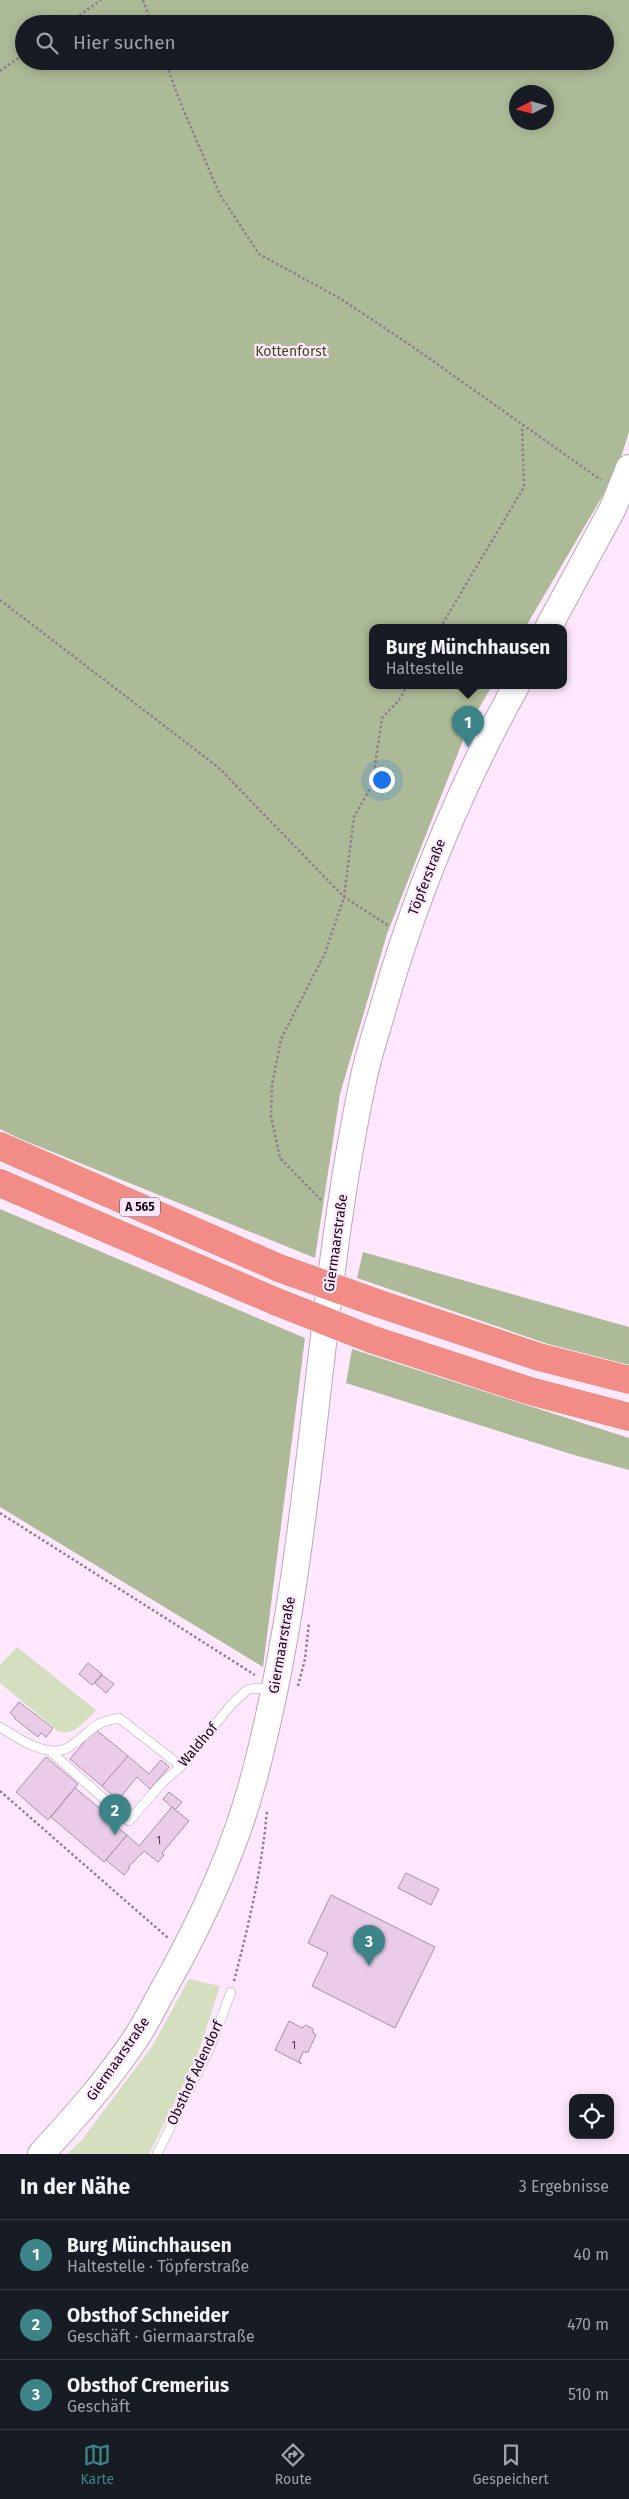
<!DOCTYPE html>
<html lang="de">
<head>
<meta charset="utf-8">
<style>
	:root { --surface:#171b24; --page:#242831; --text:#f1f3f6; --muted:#9ea1a6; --line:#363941; --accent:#3c8487 }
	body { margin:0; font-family:"Fira Sans",sans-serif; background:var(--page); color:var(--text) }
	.controls { position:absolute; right:15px; bottom:15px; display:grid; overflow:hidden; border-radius:10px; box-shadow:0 2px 12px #0003 }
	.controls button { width:45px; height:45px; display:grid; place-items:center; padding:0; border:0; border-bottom:1px solid var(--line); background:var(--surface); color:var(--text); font:25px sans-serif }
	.compass { position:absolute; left:509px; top:85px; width:45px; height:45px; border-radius:50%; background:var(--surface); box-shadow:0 2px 12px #0003; rotate:264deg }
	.you { position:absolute; left:381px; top:779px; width:18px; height:18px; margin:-12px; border:4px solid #fff; border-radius:50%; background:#1a73e8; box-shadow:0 0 0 8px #1a73e833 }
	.badge { display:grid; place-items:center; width:32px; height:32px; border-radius:50%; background:var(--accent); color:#fff; font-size:16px; font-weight:700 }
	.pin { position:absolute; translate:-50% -41px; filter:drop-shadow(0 1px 2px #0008) }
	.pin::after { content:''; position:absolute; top:26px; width:18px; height:15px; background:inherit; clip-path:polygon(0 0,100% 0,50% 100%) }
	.popup { position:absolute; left:369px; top:624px; width:198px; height:65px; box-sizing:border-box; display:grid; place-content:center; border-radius:10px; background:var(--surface); filter:drop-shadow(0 1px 4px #0005); font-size:16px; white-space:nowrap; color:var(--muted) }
	.popup b { font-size:19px; color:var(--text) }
	.popup::after { content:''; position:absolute; left:50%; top:100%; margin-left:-10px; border:10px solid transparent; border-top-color:var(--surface) }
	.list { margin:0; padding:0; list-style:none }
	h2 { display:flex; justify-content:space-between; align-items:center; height:65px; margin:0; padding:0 20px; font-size:21px }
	h2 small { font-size:16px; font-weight:400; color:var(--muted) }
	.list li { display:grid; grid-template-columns:32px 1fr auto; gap:15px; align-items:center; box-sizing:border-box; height:70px; padding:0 20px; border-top:1px solid var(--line) }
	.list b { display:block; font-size:19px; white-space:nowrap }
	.list p { margin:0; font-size:16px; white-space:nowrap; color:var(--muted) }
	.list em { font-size:16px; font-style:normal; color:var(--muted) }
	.icon { flex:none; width:28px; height:28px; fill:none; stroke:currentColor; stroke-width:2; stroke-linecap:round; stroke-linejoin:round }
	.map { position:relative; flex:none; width:629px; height:2154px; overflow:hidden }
	.search { position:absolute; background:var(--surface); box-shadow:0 2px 12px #0003; left:15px; right:15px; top:15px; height:55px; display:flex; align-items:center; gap:12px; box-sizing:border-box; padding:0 18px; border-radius:28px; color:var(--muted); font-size:19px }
	.sheet { height:275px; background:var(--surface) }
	nav { display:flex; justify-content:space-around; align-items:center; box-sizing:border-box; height:70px; border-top:1px solid var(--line); background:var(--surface); font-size:14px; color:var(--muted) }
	nav a { display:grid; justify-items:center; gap:2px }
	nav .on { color:var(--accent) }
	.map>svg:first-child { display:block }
	.green { fill:#d3dfbe }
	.forest { fill:#adba97; fill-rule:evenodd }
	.building { fill:#ebcce8; stroke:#a691a4 }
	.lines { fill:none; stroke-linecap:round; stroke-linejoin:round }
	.lane-casing { stroke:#bba6b9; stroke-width:10 }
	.secondary-casing { stroke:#bba6b9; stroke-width:28 }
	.highway-casing { stroke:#fff; stroke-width:29 }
	.path { stroke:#8f7f8d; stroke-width:2.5; stroke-dasharray:2.5 2.5; stroke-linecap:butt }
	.lane { stroke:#fff; stroke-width:9 }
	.secondary { stroke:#fff; stroke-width:26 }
	.highway { stroke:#f28c86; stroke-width:28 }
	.highway-bridge-casing { stroke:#fff; stroke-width:29; stroke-linecap:butt }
	.highway-bridge { stroke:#f28c86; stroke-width:28 }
	.labels { text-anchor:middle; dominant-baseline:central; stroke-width:4.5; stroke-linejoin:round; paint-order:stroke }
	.number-label { font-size:11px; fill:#483a46 }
	.shield { fill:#ffe8fd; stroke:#584c57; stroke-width:1 }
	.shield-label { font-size:12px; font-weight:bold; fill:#110910 }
	.park-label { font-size:14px; fill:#3e4d16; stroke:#ffe8fd }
	.street-label { font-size:14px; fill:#110910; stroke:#ffe8fd }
</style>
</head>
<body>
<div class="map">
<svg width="629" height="2154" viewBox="0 0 629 2154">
	<rect width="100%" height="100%" fill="#ffe8fd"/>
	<g class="green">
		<path d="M17,1647L96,1710C87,1720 72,1738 58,1731L0,1683V1665Z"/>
		<path d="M189,1979L220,1986L197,2057L149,2154H67L81,2141L153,2045Z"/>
	</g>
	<g class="forest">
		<path d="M0,0H629V432L616,473L525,628H373V686H492L469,725L387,934L340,1094L315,1258L18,1138L0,1129ZM24,24H605V61H24ZM516,92H546V122H516Z"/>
		<path d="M0,1209L305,1338L263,1667L0,1507Z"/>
		<path d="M363,1252L629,1327V1365L548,1344L357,1278Z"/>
		<path d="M352,1349L629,1438V1470L574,1455L346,1383Z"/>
	</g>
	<g class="building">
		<path d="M88,1663L102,1674L92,1685L79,1674Z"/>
		<path d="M102,1675L114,1684L106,1693L95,1683Z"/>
		<path d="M19,1702L53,1728L46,1737L41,1733L38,1737L14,1718L15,1717L10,1713Z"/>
		<path d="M95,1729L128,1756L102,1786L70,1759Z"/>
		<path d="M128,1756L149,1774L161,1760L169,1767L150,1789L137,1777L118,1800L102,1786Z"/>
		<path d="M46,1757L78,1784L48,1820L16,1792Z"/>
		<path d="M75,1788L115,1821L113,1824L127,1835L104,1862L51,1817Z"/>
		<path d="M169,1792L182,1802L175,1810L163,1799Z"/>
		<path d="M172,1807L189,1821L162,1853L164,1855L158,1862L144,1851L128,1867L130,1868L124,1875L106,1860L127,1835L139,1846Z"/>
		<path d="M406,1873L439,1889L431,1905L398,1888Z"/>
		<path d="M331,1895L435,1947L395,2028L312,1986L328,1953L308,1943Z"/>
		<path d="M289,2021L302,2028L306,2025L313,2029V2033L316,2035L308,2052H303L299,2061L302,2064L275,2050Z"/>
	</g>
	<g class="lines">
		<defs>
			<g id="lane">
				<path d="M0,1727C17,1738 49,1760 69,1747C91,1733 90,1723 119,1718L181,1766"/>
				<path d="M50,1751L129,1821L161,1784L181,1766L231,1705L248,1689L273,1688"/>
				<path d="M157,2154L210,2048L231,1992"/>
			</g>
			<g id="secondary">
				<path d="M548,628L613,508L629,468"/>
				<path d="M41,2154C75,2117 108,2080 136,2038C146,2023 154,2006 163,1990C199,1926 234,1852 253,1781C315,1552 314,1312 363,1081C368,1055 377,1030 384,1005C416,893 460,788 516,686"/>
			</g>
			<g id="highway">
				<path d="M0,1146L279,1268"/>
				<path d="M0,1183L277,1302"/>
				<path d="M377,1303L539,1357L629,1380"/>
				<path d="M371,1339L530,1391L629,1417"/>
			</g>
		</defs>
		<use href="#lane" class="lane-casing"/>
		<use href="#secondary" class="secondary-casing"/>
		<use href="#highway" class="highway-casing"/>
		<g class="path">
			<path d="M143,0L152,24"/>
			<path d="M67,24L101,0"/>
			<path d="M165,61L179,99L219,193L259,254L341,299L413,347L601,480"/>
			<path d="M0,71L24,54"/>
			<path d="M0,600L218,767L344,897L389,926"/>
			<path d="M440,628L524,487L522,426"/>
			<path d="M321,1200L280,1158L271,1116L272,1085L281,1039L325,953L344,897L354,817L372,785L382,718L399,700L407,686"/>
			<path d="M0,1513L255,1675"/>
			<path d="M298,1686L305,1659L309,1623"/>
			<path d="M0,1791L168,1938"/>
			<path d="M234,1981C249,1924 262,1869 267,1810"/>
		</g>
		<use href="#lane" class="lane"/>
		<use href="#secondary" class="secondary"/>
		<use href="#highway" class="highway"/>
		<defs>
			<g id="highway-bridge">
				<path d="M279,1268L377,1303"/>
				<path d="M277,1302L371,1339"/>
			</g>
		</defs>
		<use href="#highway-bridge" class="highway-bridge-casing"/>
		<use href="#highway-bridge" class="highway-bridge"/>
	</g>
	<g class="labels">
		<g class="number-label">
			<text x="159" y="1840">1</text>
			<text x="294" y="2045">1</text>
		</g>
		<rect class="shield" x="120" y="1197.5" width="40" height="19" rx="4"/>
		<g class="shield-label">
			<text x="140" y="1207">A 565</text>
		</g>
		<g class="park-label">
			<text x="291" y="351">Kottenforst</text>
		</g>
		<g class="street-label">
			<text transform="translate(427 877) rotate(-69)">Töpferstraße</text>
			<text transform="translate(336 1243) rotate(-82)">Giermaarstraße</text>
			<text transform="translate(282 1645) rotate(-80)">Giermaarstraße</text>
			<text transform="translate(198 1745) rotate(-50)">Waldhof</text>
			<text transform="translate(118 2059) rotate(-55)">Giermaarstraße</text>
			<text transform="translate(195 2073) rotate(-65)">Obsthof Adendorf</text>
		</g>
	</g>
</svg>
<div class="controls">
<button><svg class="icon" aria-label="locate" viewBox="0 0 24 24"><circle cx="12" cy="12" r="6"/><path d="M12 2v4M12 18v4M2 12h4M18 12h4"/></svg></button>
</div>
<svg class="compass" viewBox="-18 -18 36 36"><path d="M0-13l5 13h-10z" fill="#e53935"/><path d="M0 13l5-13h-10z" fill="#9ea1a6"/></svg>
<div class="you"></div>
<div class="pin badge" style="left:468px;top:747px">1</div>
<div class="popup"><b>Burg Münchhausen</b>Haltestelle</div>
<div class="pin badge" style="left:115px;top:1835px">2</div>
<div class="pin badge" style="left:369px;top:1966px">3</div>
<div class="search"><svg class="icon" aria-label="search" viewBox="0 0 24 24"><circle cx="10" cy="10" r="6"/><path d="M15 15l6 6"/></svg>Hier suchen</div>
</div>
<section class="sheet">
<h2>In der Nähe<small>3 Ergebnisse</small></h2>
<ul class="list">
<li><span class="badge">1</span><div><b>Burg Münchhausen</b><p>Haltestelle · Töpferstraße</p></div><em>40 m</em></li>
<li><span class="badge">2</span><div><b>Obsthof Schneider</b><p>Geschäft · Giermaarstraße</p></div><em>470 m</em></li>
<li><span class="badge">3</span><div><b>Obsthof Cremerius</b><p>Geschäft</p></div><em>510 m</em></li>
</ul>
</section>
<nav>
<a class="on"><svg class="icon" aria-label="map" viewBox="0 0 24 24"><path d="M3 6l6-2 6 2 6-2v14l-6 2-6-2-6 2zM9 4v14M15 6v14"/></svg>Karte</a>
<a><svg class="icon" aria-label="directions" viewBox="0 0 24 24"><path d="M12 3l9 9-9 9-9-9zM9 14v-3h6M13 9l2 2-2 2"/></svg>Route</a>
<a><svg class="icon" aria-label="saved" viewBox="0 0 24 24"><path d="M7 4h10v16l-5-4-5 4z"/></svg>Gespeichert</a>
</nav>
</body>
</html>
